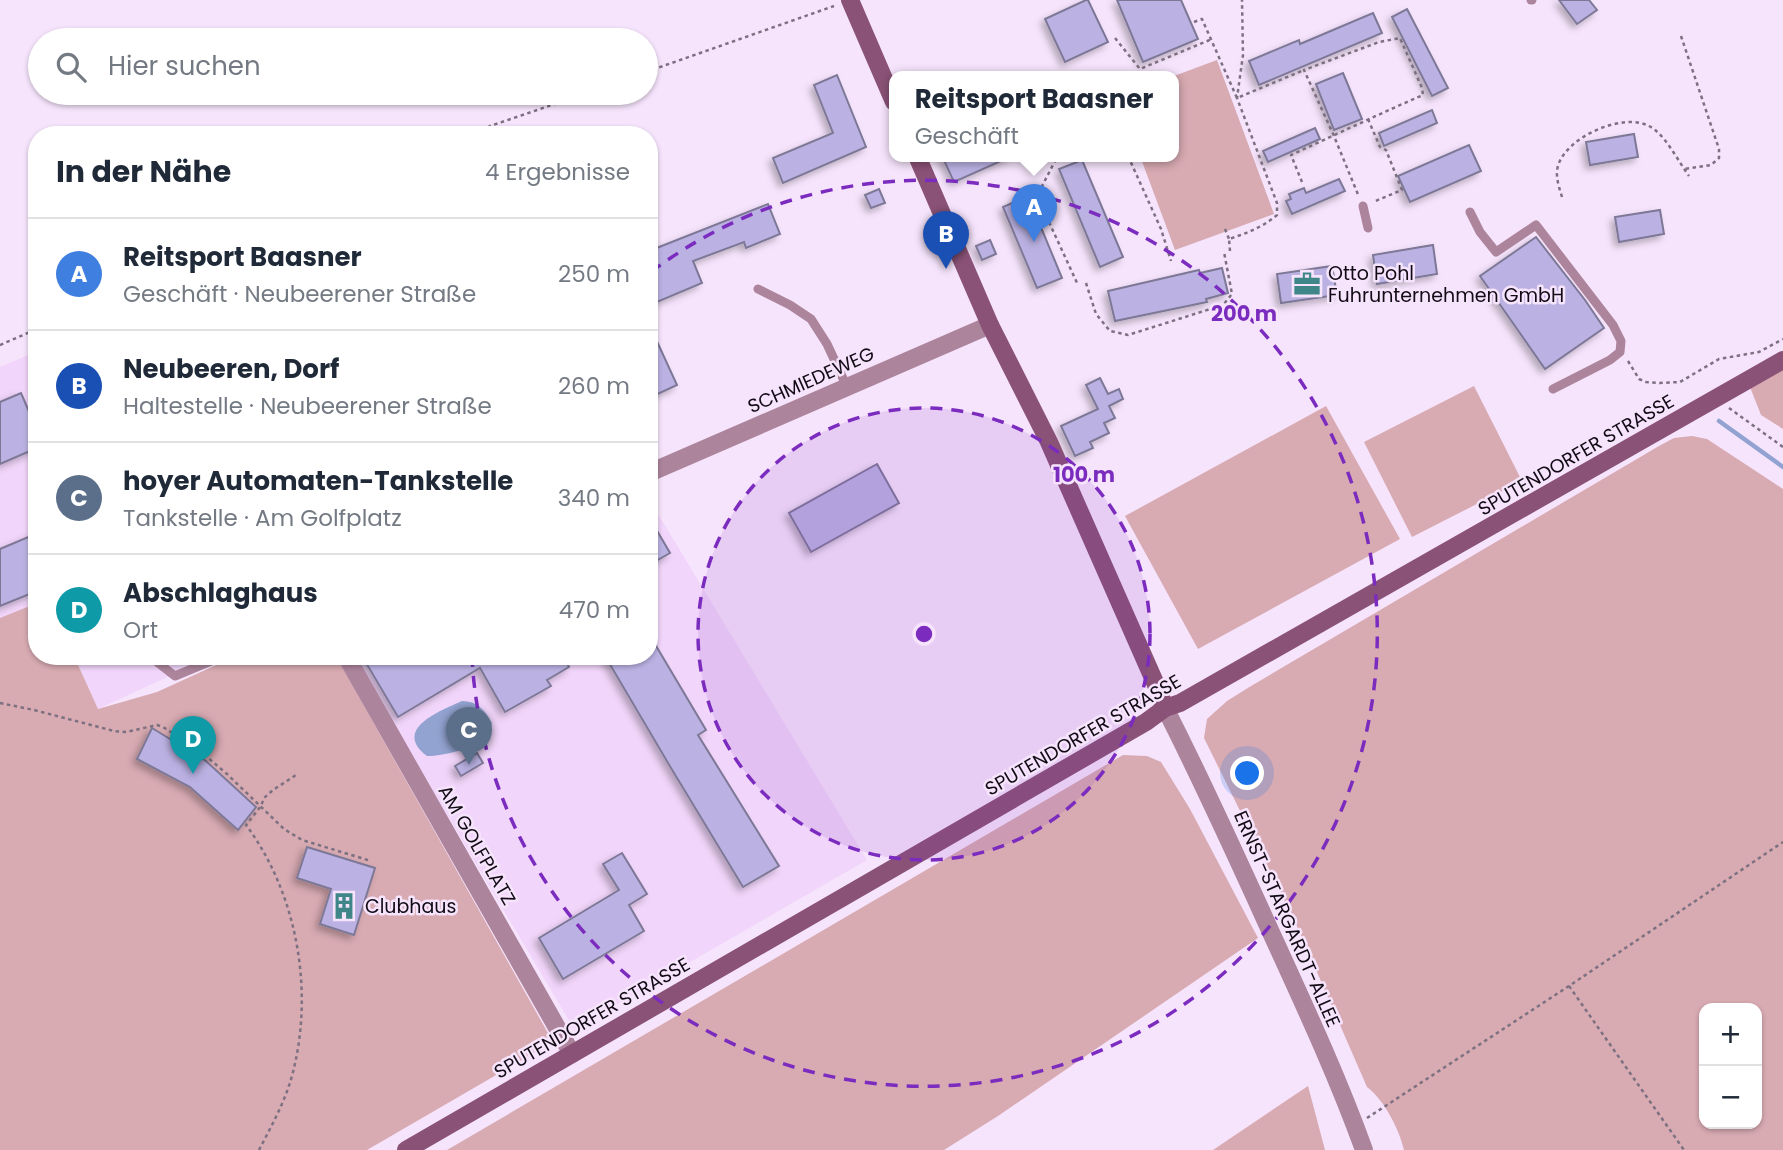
<!DOCTYPE html>
<html lang="de">
<head>
<meta charset="utf-8">
<style>
	:root { --surface:#fff; --page:#f6f6f7; --text:#1f2937; --muted:#747a83; --line:#e0e1e3; --accent:#0f766e }
	body { margin:0; font-family:Poppins,sans-serif; background:var(--page); color:var(--text) }
	.controls { position:absolute; right:21px; bottom:21px; display:grid; overflow:hidden; border-radius:14px; box-shadow:0 2px 5px #0004 }
	.controls button { width:63px; height:63px; display:grid; place-items:center; padding:0; border:0; border-bottom:2px solid var(--line); background:var(--surface); color:var(--text); font:35px sans-serif }
	.you { position:absolute; left:1248px; top:774px; width:24px; height:24px; margin:-18px; border:5px solid #fff; border-radius:50%; background:#1a73e8; box-shadow:0 0 0 10px #1a73e833 }
	.badge { display:grid; place-items:center; width:46px; height:46px; border-radius:50%; background:var(--accent); color:#fff; font-size:23px; font-weight:700 }
	.pin { position:absolute; translate:-50% -58px; filter:drop-shadow(0 2px 4px #0008) }
	.pin::after { content:''; position:absolute; top:37px; width:24px; height:21px; background:inherit; clip-path:polygon(0 0,100% 0,50% 100%) }
	.popup { position:absolute; left:889px; top:71px; width:290px; height:91px; box-sizing:border-box; display:grid; place-content:center; border-radius:14px; background:var(--surface); filter:drop-shadow(0 2px 5px #0005); font-size:23px; white-space:nowrap; color:var(--muted) }
	.popup b { font-size:26px; color:var(--text) }
	.popup::after { content:''; position:absolute; left:50%; top:100%; margin-left:-14px; border:14px solid transparent; border-top-color:var(--surface) }
	.list { margin:0; padding:0; list-style:none }
	h2 { display:flex; justify-content:space-between; align-items:center; height:91px; margin:0; padding:0 28px; font-size:30px }
	h2 small { font-size:23px; font-weight:400; color:var(--muted) }
	.list li { display:grid; grid-template-columns:46px 1fr auto; gap:21px; align-items:center; box-sizing:border-box; height:112px; padding:0 28px; border-top:2px solid var(--line) }
	.list b { display:block; font-size:26px; white-space:nowrap }
	.list p { margin:0; font-size:23px; white-space:nowrap; color:var(--muted) }
	.list em { font-size:23px; font-style:normal; color:var(--muted) }
	.icon { flex:none; width:38px; height:38px; fill:none; stroke:currentColor; stroke-width:2; stroke-linecap:round; stroke-linejoin:round }
	.map { position:relative; flex:none; width:1783px; height:1150px; overflow:hidden }
	.search { position:absolute; background:var(--surface); box-shadow:0 2px 5px #0004; left:28px; top:28px; width:630px; height:77px; display:flex; align-items:center; gap:18px; box-sizing:border-box; padding:0 24px; border-radius:38px; color:var(--muted); font-size:26px }
	.panel { position:absolute; background:var(--surface); box-shadow:0 2px 5px #0004; left:28px; top:126px; width:630px; height:539px; border-radius:28px }
	.map>svg:first-child { display:block }
	.built { fill:#f1d5fa }
	.green { fill:#d8aab2; fill-rule:evenodd }
	.water { fill:#92a3d1 }
	.lines { fill:none; stroke-linecap:round; stroke-linejoin:round }
	.stream { stroke:#92a3d1; stroke-width:4.5 }
	.building { fill:#bbb2e3; stroke:#7e7897; stroke-width:2; filter:url(#shadow) }
	.path { stroke:#7d7181; stroke-width:2.5; stroke-dasharray:3.5 3.5; stroke-linecap:butt }
	.lane { stroke:#ac849c; stroke-width:9 }
	.street { stroke:#ac849c; stroke-width:18 }
	.secondary { stroke:#8a5276; stroke-width:18 }
	.ring { fill:none; stroke:#7b2cbf; stroke-width:3.5; stroke-dasharray:12 9 }
	.labels { text-anchor:middle; dominant-baseline:central; stroke-width:5; stroke-linejoin:round; paint-order:stroke }
	.poi-label { font-size:19px; fill:#120b15; stroke:#f6e4fc; text-anchor:start }
	.street-label { font-size:19px; fill:#120b15; stroke:#f6e4fc }
	.centre { fill:#7b2cbf; stroke:#f6e4fc; stroke-width:3.5 }
	.ring-label { font-size:21px; text-anchor:middle; font-weight:bold; fill:#7b2cbf; stroke:#f6e4fc; stroke-width:5; stroke-linejoin:round; paint-order:stroke }
</style>
</head>
<body>
<div class="map">
<svg width="1783" height="1150" viewBox="0 0 1783 1150">
	<defs>
		<filter id="shadow"><feDropShadow dx="-4" dy="4" stdDeviation="3.5" flood-color="#0004"/></filter>
	</defs>
	<rect width="100%" height="100%" fill="#f6e4fc"/>
	<g class="built">
		<path d="M37,351V603L0,618V367Z"/>
		<path d="M649,499L867,860L574,1029L353,656H649Z"/>
		<path d="M74,656H213L98,709Z"/>
	</g>
	<g class="green">
		<path d="M1217,60L1274,214L1175,250L1140,156H1174V76Z"/>
		<path d="M1783,368V429L1761,415L1750,387Z"/>
		<path d="M1474,386L1522,481L1412,537L1364,442Z"/>
		<path d="M1326,406L1400,539L1198,649L1125,516Z"/>
		<path d="M1692,436L1707,439L1783,489V1150H1404C1399,1129 1385,1101 1367,1087L1296,924L1204,738L1207,719L1227,701L1251,686L1659,446L1674,438ZM1757,1008V1124H1704V1008Z"/>
		<path d="M37,603V656H74L98,709L157,692L236,656H336L553,1042L367,1150H0V618Z"/>
		<path d="M1123,755L1147,756L1161,762L1190,809L1258,938L998,1116L944,1150H447Z"/>
		<path d="M1308,1086L1325,1150H1213Z"/>
	</g>
	<path class="water" d="M462,701C477,701 485,710 492,723C491,726 491,730 489,733C480,748 443,756 427,756C392,729 440,711 462,701Z"/>
	<g class="lines">
		<path class="stream" d="M1719,421L1783,467"/>
	</g>
	<g class="building">
		<path d="M1086,0H1088L1108,42L1065,62L1045,19Z"/>
		<path d="M1117,0H1181L1198,39L1143,62Z"/>
		<path d="M1559,0H1589L1597,10L1577,24Z"/>
		<path d="M1407,9L1448,88L1432,96L1392,17Z"/>
		<path d="M1373,13L1382,33L1259,85L1249,61L1299,40L1300,44Z"/>
		<path d="M1343,73L1362,119L1334,130L1316,84Z"/>
		<path d="M837,75L866,147L783,183L773,158L833,133L814,85Z"/>
		<path d="M1432,110L1437,123L1384,146L1379,133Z"/>
		<path d="M1315,128L1320,139L1268,162L1263,151Z"/>
		<path d="M1634,134L1638,157L1590,165L1586,142Z"/>
		<path d="M1469,145L1481,171L1410,202L1398,176Z"/>
		<path d="M942,156H1012L954,182Z"/>
		<path d="M1082,160L1123,257L1100,267L1059,169Z"/>
		<path d="M1339,179L1345,191L1292,214L1286,201L1291,199L1289,194L1304,188L1306,193Z"/>
		<path d="M879,189L885,203L871,208L865,195Z"/>
		<path d="M1028,196L1062,278L1037,288L1003,207Z"/>
		<path d="M768,204L780,234L746,248L744,242L693,261L702,283L657,302L649,283V251Z"/>
		<path d="M1660,210L1664,234L1619,242L1615,217Z"/>
		<path d="M1536,237L1585,300L1604,328L1545,369L1480,276Z"/>
		<path d="M990,240L996,254L982,260L976,246Z"/>
		<path d="M1433,245L1437,274L1377,284L1373,255Z"/>
		<path d="M1332,266L1337,295L1281,303L1277,274Z"/>
		<path d="M1222,268L1228,293L1206,299L1207,302L1115,321L1108,291L1199,270L1200,273Z"/>
		<path d="M649,324L677,385L649,398Z"/>
		<path d="M1100,378L1108,394L1119,389L1123,399L1109,406L1115,418L1104,423L1109,433L1090,442L1093,448L1075,456L1061,426L1098,409L1086,385Z"/>
		<path d="M21,393L37,430V448L0,464V402Z"/>
		<path d="M877,464L899,503L811,552L789,513Z"/>
		<path d="M649,517L670,553L656,561L649,549Z"/>
		<path d="M33,535L37,543V591L0,606V549Z"/>
		<path d="M649,634L706,730L698,735L779,866L743,887L671,768L605,656H649Z"/>
		<path d="M362,656H563L569,667L547,680L551,686L505,712L480,668L398,717Z"/>
		<path d="M152,728L206,761L256,807L238,830L190,787L137,759Z"/>
		<path d="M477,753L483,763L461,776L455,766Z"/>
		<path d="M307,847L375,868L354,935L320,924L331,889L297,878Z"/>
		<path d="M622,853L647,894L629,905L644,931L563,979L539,938L619,890L603,864Z"/>
	</g>
	<g class="lines">
		<g class="path">
			<path d="M1194,22L1202,19L1237,98L1304,70"/>
			<path d="M1681,36L1719,149V158L1711,165L1684,169"/>
			<path d="M1115,38L1140,69L1212,39"/>
			<path d="M646,72L834,6"/>
			<path d="M1368,119L1380,147L1386,150L1402,190L1373,202"/>
			<path d="M476,135L490,126L587,93"/>
			<path d="M1062,156L1056,159L1037,196L1078,285"/>
			<path d="M1128,156L1161,229L1171,261"/>
			<path d="M1302,182L1291,155C1335,135 1379,114 1423,95L1422,88L1400,38L1379,42L1304,70L1334,136L1359,197"/>
			<path d="M1562,197C1559,187 1555,176 1558,166C1566,137 1623,112 1649,126C1665,134 1678,161 1689,176"/>
			<path d="M1225,229L1229,239"/>
			<path d="M1230,251L1229,239C1247,233 1263,227 1277,215V203L1237,98L1243,55L1242,0"/>
			<path d="M1086,283L1096,314L1110,331L1128,335L1223,305L1232,294L1224,252"/>
			<path d="M0,345L37,329"/>
			<path d="M1628,361L1639,379L1646,382L1660,383L1680,382L1719,359L1759,352L1783,339"/>
			<path d="M1729,408L1783,447"/>
			<path d="M0,703L34,710L114,731L126,732L157,725L163,727L200,751L227,774L284,829L302,840L371,861"/>
			<path d="M1569,986L1684,1150"/>
			<path d="M1367,1118L1569,986L1783,842"/>
			<path d="M259,1150C272,1125 286,1100 293,1072C314,990 297,893 246,825L261,806L264,798L273,790L296,775"/>
		</g>
		<g class="lane">
			<path d="M1531,0H1532"/>
			<path d="M1363,206L1368,228"/>
			<path d="M1470,212L1480,232L1496,252L1536,225L1613,325L1621,341L1620,352L1610,360L1553,389"/>
			<path d="M758,289L790,305L811,319L827,344L847,387"/>
			<path d="M154,656L157,662L175,676L223,656"/>
		</g>
		<g class="street">
			<path d="M649,473L990,325"/>
			<path d="M346,656L572,1054"/>
			<path d="M1165,708C1204,784 1239,862 1274,939C1306,1009 1338,1078 1364,1150"/>
		</g>
		<g class="secondary">
			<path d="M850,0L894,102"/>
			<path d="M917,156L990,325L1049,442L1157,687L1165,708"/>
			<path d="M406,1150L1146,722L1165,708L1180,703L1783,360"/>
		</g>
	</g>
	<circle cx="924" cy="634" r="226" fill="#7b2cbf" fill-opacity=".12"/>
	<g class="ring">
		<circle cx="924" cy="634" r="226"/>
		<path d="M651 272A453 453 0 1 1 472 658"/>
	</g>
	<defs>
		<symbol id="office-bare" viewBox="-9 -9 18 18"><path d="M-6-3h4V-5.5h4V-3h4V5H-6ZM-1-4.5V-3h2v-1.5ZM-6 0V1H6V0Z" fill="#3e8687" stroke="#f6e4fc" stroke-width="2.5" paint-order="stroke"/></symbol>
		<symbol id="building-bare" viewBox="-9 -9 18 18"><path d="M-4-6H4V6H1V3H-1V6H-4ZM-2.5-4.3h1.7v1.8h-1.7ZM.8-4.3h1.7v1.8H.8ZM-2.5-1h1.7V.8h-1.7ZM.8-1h1.7V.8H.8Z" fill="#3e8687" stroke="#f6e4fc" stroke-width="2.5" paint-order="stroke"/></symbol>
	</defs>
	<g fill-rule="evenodd">
		<use href="#office-bare" x="1288" y="265" width="38" height="38"/>
		<use href="#building-bare" x="325" y="887" width="38" height="38"/>
	</g>
	<g class="labels">
		<g class="poi-label">
			<text x="1328" y="273">Otto Pohl<tspan x="1328" dy="22">Fuhrunternehmen GmbH</tspan></text>
			<text x="365" y="906">Clubhaus</text>
		</g>
		<g class="street-label">
			<text transform="translate(811 380) rotate(-24)">SCHMIEDEWEG</text>
			<text transform="translate(1576 455) rotate(-30)">SPUTENDORFER STRASSE</text>
			<text transform="translate(1083 735) rotate(-30)">SPUTENDORFER STRASSE</text>
			<text transform="translate(477 845) rotate(60)">AM GOLFPLATZ</text>
			<text transform="translate(1287 919) rotate(66)">ERNST-STARGARDT-ALLEE</text>
			<text transform="translate(592 1018) rotate(-30)">SPUTENDORFER STRASSE</text>
		</g>
	</g>
	<circle cx="924" cy="634" r="10" class="centre"/>
	<g class="ring-label">
		<text x="1244" y="321">200 m</text>
		<text x="1084" y="482">100 m</text>
	</g>
</svg>
<div class="controls">
<button>+</button>
<button>−</button>
</div>
<div class="you"></div>
<div class="pin badge" style="left:1034px;top:242px;background:#3f7fe0">A</div>
<div class="popup"><b>Reitsport Baasner</b>Geschäft</div>
<div class="pin badge" style="left:946px;top:269px;background:#1a4fb4">B</div>
<div class="pin badge" style="left:469px;top:765px;background:#5c6f8a">C</div>
<div class="pin badge" style="left:193px;top:774px;background:#0f9aa8">D</div>
<div class="search"><svg class="icon" aria-label="search" viewBox="0 0 24 24"><circle cx="10" cy="10" r="6"/><path d="M15 15l6 6"/></svg>Hier suchen</div>
<section class="panel">
<h2>In der Nähe<small>4 Ergebnisse</small></h2>
<ul class="list">
<li><span class="badge" style="background:#3f7fe0">A</span><div><b>Reitsport Baasner</b><p>Geschäft · Neubeerener Straße</p></div><em>250 m</em></li>
<li><span class="badge" style="background:#1a4fb4">B</span><div><b>Neubeeren, Dorf</b><p>Haltestelle · Neubeerener Straße</p></div><em>260 m</em></li>
<li><span class="badge" style="background:#5c6f8a">C</span><div><b>hoyer Automaten-Tankstelle</b><p>Tankstelle · Am Golfplatz</p></div><em>340 m</em></li>
<li><span class="badge" style="background:#0f9aa8">D</span><div><b>Abschlaghaus</b><p>Ort</p></div><em>470 m</em></li>
</ul>
</section>
</div>
</body>
</html>
